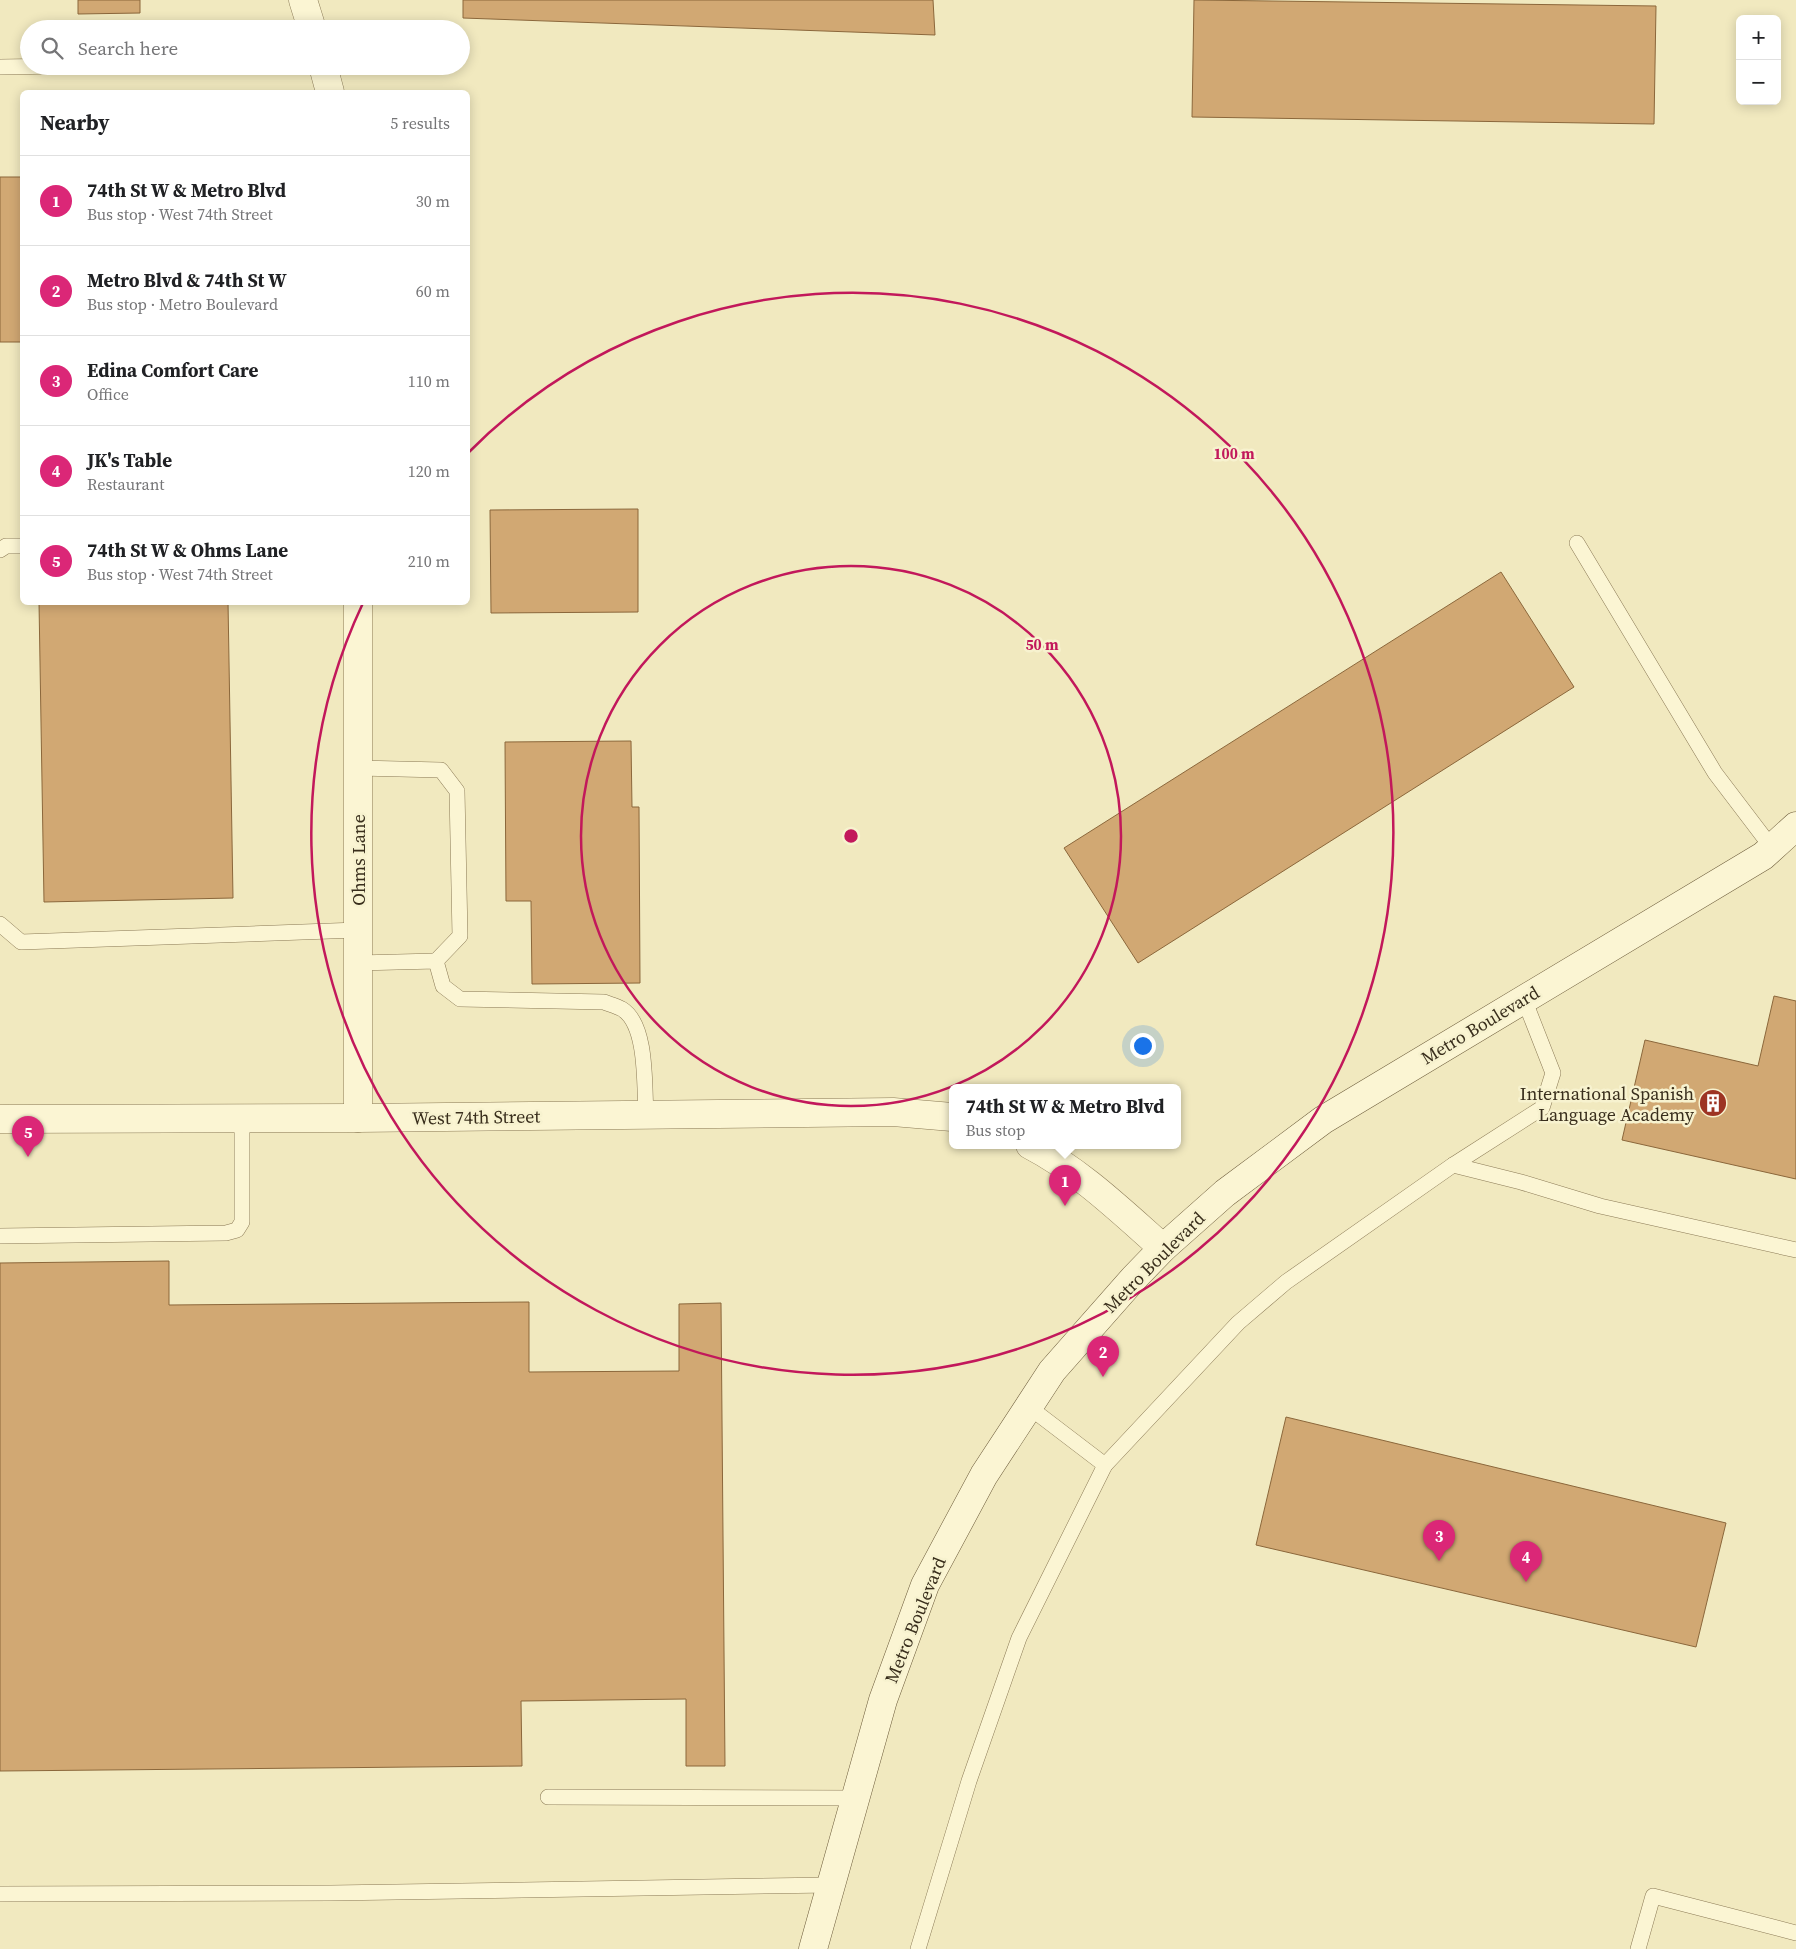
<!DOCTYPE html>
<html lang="en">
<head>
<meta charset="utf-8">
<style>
	:root { --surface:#fff; --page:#f6f6f6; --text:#202124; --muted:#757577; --line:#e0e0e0; --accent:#db2777 }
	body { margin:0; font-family:"Source Serif 4",serif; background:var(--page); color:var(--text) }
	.controls { position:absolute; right:15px; top:15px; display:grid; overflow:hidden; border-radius:8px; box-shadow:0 2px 12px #0003 }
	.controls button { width:45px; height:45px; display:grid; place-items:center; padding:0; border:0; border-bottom:1px solid var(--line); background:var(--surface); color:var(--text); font:25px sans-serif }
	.you { position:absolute; left:1142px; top:1045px; width:18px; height:18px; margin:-12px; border:4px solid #fff; border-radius:50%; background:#1a73e8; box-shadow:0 0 0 8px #1a73e833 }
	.badge { display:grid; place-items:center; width:32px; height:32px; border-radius:50%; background:var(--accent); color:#fff; font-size:16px; font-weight:700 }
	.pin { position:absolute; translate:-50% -41px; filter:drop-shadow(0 1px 2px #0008) }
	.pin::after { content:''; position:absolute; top:26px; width:18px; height:15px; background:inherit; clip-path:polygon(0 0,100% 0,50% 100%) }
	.popup { position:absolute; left:949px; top:1084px; width:232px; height:65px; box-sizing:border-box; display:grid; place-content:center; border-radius:8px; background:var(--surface); filter:drop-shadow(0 1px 4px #0005); font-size:16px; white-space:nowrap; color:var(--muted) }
	.popup b { font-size:19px; color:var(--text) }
	.popup::after { content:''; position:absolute; left:50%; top:100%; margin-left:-10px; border:10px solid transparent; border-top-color:var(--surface) }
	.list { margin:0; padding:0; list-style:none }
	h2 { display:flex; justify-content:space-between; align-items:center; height:65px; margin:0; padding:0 20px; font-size:21px }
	h2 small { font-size:16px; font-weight:400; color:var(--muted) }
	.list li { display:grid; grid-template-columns:32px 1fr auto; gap:15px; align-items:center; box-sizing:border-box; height:90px; padding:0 20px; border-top:1px solid var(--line) }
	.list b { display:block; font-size:19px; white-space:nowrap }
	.list p { margin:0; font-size:16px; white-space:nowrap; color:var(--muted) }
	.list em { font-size:16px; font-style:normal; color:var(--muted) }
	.icon { flex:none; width:28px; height:28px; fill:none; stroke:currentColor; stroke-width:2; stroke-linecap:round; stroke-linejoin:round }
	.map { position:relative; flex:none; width:1796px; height:1949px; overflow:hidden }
	.search { position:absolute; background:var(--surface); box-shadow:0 2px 12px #0003; left:20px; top:20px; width:450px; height:55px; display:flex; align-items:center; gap:12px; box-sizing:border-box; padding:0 18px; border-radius:28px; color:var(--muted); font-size:19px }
	.panel { position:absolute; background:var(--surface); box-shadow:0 2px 12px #0003; left:20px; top:90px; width:450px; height:515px; border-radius:8px }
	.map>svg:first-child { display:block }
	.building { fill:#d1a873; stroke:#8b673b }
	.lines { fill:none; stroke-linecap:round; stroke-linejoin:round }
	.lane-casing { stroke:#8b7a56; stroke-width:16 }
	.street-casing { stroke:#8b7a56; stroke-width:29 }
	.secondary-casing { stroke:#6c5b3a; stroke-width:29 }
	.lane { stroke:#fbf5d3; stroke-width:15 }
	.street { stroke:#fbf5d3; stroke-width:28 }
	.secondary { stroke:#fbf5d3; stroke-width:28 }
	.ring { fill:none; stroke:#c2185b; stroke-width:2.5 }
	.labels { text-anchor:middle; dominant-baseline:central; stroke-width:5; stroke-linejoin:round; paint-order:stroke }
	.street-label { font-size:18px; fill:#392e1c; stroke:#f7f2cf }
	.poi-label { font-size:18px; fill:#392e1c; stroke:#f7f2cf; text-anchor:end }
	.centre { fill:#c2185b; stroke:#f7f2cf; stroke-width:2.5 }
	.ring-label { font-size:15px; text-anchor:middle; font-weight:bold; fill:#c2185b; stroke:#f7f2cf; stroke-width:5; stroke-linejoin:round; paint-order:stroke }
</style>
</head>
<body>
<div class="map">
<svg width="1796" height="1949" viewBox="0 0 1796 1949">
	<rect width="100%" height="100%" fill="#f1e9bf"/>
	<g class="building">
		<path d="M78,0H140V13L78,14Z"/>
		<path d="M463,0H933L935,35L463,18Z"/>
		<path d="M1194,0L1656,6L1654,124L1192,117Z"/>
		<rect x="0" y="177" width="22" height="165"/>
		<path d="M638,509V612L491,613L490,510Z"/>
		<path d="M1501,572L1574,687L1138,963L1064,848Z"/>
		<path d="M39,602H228L233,898L44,902Z"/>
		<path d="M631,741L632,807H639L640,983L532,984L531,901H506L505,742Z"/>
		<path d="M1774,996L1796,1001V1179L1622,1140L1645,1040L1758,1066Z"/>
		<path d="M169,1261V1305L529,1302V1372L679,1371V1304L721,1303L725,1766H686V1699L521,1701L522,1766L0,1771V1263Z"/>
		<path d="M1286,1417L1726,1523L1696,1647L1256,1545Z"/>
	</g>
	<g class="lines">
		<defs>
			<g id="lane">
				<path d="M0,67L62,66"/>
				<path d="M1577,543L1715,773L1772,848"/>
				<path d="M0,550L6,546H22"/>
				<path d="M358,768L441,770L457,791L460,936L436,961"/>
				<path d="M0,924L21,942L358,930"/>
				<path d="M358,963L436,961L443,986L460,999L604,1002C609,1004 617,1006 622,1009C648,1025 644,1087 646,1115"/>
				<path d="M1524,999L1553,1073L1542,1108L1453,1165L1521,1182L1600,1206L1796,1250"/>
				<path d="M0,1236L226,1233L237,1230L242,1222V1118"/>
				<path d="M1029,1407L1105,1465L1238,1323L1286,1282L1453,1165"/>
				<path d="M548,1797L856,1798"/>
				<path d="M0,1894L331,1893L831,1885"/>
				<path d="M918,1949L969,1781L1019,1638L1105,1465"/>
				<path d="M1638,1949L1653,1896L1796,1933"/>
			</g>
			<g id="street">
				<path d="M303,0L312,29"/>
				<path d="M323,66L330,92"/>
				<path d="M358,602V1118"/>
				<path d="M0,1119L358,1118L893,1112L952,1117"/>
				<path d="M1030,1145C1080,1171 1121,1211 1163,1248"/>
			</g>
			<path id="secondary" d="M813,1949L883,1700L925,1585L984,1475L1052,1371L1134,1278L1163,1248L1225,1193L1323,1120L1763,856L1796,826"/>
		</defs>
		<use href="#lane" class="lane-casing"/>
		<use href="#street" class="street-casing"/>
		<use href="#secondary" class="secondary-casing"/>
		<use href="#lane" class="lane"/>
		<use href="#street" class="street"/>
		<use href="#secondary" class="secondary"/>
	</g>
	<g class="ring">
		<circle cx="851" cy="836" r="270"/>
		<path d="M468 453A541 541 0 1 1 363 603"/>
	</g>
	<defs>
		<symbol id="building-disc" viewBox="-11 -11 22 22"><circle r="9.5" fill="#9d3423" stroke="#f7f2cf"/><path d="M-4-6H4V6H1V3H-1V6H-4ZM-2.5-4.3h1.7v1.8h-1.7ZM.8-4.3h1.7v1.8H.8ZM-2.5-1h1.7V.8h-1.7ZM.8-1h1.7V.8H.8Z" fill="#fff"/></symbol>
	</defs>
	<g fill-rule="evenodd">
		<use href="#building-disc" x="1697" y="1087" width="32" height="32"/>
	</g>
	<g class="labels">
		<g class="street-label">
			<text transform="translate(358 860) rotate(-90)">Ohms Lane</text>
			<text transform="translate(1480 1025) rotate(-31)">Metro Boulevard</text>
			<text transform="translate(476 1117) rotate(-1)">West 74th Street</text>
			<text transform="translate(1154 1262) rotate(-45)">Metro Boulevard</text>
			<text transform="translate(915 1620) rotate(-68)">Metro Boulevard</text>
		</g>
		<g class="poi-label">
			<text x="1694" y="1093">International Spanish<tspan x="1694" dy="21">Language Academy</tspan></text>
		</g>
	</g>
	<circle cx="851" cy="836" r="8" class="centre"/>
	<g class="ring-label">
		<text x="1234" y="459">100 m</text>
		<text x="1042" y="650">50 m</text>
	</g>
</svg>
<div class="controls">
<button>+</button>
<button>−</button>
</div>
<div class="you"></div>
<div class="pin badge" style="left:1065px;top:1206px">1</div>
<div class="popup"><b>74th St W &amp; Metro Blvd</b>Bus stop</div>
<div class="pin badge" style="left:1103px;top:1377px">2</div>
<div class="pin badge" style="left:1439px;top:1561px">3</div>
<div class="pin badge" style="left:1526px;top:1582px">4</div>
<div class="pin badge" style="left:28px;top:1157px">5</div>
<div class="search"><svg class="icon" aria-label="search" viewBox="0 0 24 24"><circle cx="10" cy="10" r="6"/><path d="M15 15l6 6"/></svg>Search here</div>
<section class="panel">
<h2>Nearby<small>5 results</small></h2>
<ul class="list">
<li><span class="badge">1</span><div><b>74th St W &amp; Metro Blvd</b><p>Bus stop · West 74th Street</p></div><em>30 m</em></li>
<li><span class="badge">2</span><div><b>Metro Blvd &amp; 74th St W</b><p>Bus stop · Metro Boulevard</p></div><em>60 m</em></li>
<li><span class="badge">3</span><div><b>Edina Comfort Care</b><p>Office</p></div><em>110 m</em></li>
<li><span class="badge">4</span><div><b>JK's Table</b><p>Restaurant</p></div><em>120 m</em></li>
<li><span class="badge">5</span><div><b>74th St W &amp; Ohms Lane</b><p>Bus stop · West 74th Street</p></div><em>210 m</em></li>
</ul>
</section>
</div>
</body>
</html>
